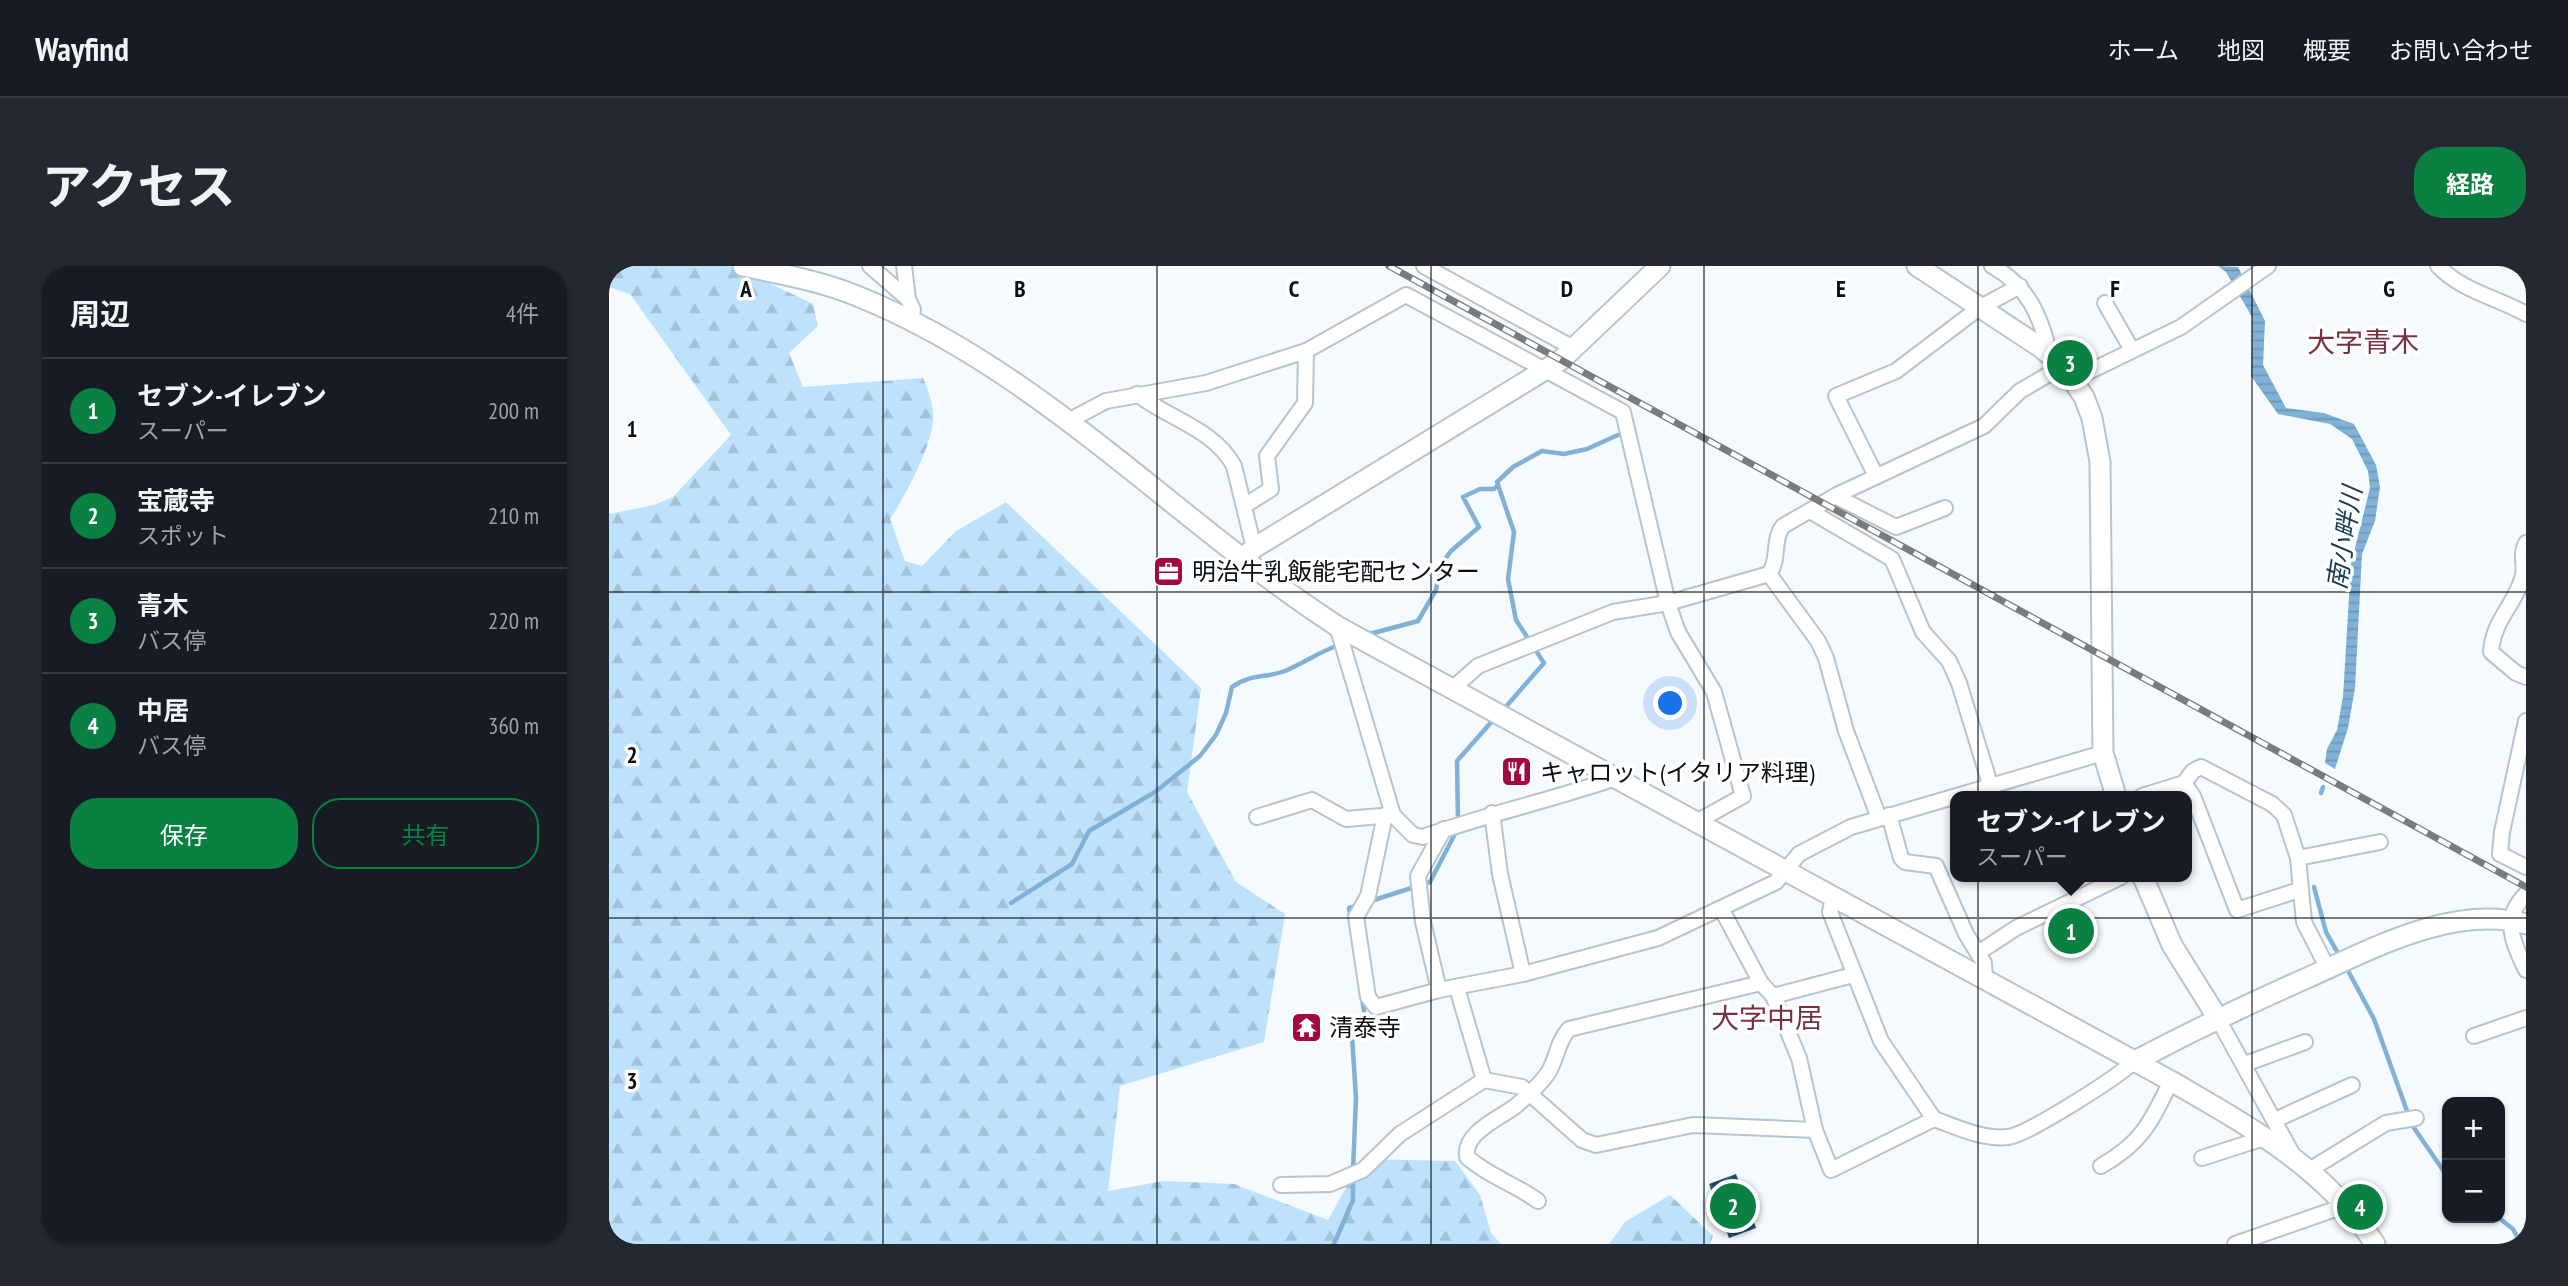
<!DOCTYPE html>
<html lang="ja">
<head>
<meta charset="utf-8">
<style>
	:root { --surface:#171b24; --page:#242831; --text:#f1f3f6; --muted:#9ea1a6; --line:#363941; --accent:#0b8043 }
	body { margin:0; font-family:"PT Sans Narrow","Noto Sans JP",sans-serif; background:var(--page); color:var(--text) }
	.controls { position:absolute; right:21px; bottom:21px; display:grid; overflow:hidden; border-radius:14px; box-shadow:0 2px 5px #0004 }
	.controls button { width:63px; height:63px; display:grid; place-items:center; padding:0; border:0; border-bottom:2px solid var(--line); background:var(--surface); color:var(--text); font:35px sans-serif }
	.you { position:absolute; left:1062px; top:438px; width:24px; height:24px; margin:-18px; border:5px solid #fff; border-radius:50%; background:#1a73e8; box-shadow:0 0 0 10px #1a73e833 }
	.badge { display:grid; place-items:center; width:46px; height:46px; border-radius:50%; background:var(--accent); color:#fff; font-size:23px; font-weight:700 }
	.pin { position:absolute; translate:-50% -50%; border:4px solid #fff; box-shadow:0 2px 7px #0006 }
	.popup { position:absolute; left:1341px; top:525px; width:242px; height:91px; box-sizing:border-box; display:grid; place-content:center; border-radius:14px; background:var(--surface); filter:drop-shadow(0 2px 5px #0005); font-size:23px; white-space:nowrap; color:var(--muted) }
	.popup b { font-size:26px; color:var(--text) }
	.popup::after { content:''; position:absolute; left:50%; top:100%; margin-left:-14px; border:14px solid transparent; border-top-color:var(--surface) }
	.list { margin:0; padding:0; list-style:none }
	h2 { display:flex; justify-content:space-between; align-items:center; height:91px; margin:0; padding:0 28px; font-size:30px }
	h2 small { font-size:23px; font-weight:400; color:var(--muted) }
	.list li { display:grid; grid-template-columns:46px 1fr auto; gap:21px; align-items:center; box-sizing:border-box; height:105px; padding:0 28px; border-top:2px solid var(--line) }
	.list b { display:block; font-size:26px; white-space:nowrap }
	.list p { margin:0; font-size:23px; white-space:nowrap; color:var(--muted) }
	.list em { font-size:23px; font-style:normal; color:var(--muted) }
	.actions { display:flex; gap:14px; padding:21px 28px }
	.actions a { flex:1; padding:16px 0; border:2px solid var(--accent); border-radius:28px; text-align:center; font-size:24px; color:var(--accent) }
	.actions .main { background:var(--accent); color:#fff }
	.map { position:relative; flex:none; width:1917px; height:978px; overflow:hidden; border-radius:28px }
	header { display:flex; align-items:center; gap:42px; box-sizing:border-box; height:98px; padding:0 35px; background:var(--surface); border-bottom:2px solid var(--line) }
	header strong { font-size:33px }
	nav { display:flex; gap:38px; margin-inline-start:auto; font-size:24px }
	.intro { display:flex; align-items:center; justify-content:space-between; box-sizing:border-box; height:168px; padding:0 42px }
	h1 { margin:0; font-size:49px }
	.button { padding:18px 32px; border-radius:28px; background:var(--accent); color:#fff; font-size:24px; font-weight:700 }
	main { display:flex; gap:42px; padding:0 42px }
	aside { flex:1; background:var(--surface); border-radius:28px; box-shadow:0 2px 5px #0004 }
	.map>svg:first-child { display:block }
	.forest { fill:url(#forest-firs) }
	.water { fill:url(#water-rules) }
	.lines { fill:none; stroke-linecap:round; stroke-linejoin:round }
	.stream { stroke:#81b1d6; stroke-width:4.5 }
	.building { fill:url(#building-cross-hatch) }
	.street-casing { stroke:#b6c4cf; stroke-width:18 }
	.secondary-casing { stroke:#b6c4cf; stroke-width:23 }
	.street { stroke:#fff; stroke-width:14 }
	.secondary { stroke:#fff; stroke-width:19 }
	.rail-casing { stroke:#777c81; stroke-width:7 }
	.rail { stroke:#fff; stroke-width:4.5; stroke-dasharray:13; stroke-linecap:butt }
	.grid { fill:none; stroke:#0a0f13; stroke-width:2; stroke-opacity:0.55 }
	.labels { text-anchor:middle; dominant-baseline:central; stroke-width:7; stroke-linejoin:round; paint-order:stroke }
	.poi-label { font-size:24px; fill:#0a0f13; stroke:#fff; text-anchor:start }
	.water-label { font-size:26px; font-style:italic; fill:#163c56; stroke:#fff }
	.quarter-label { font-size:28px; fill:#783140; stroke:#fff }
	.grid-label { font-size:23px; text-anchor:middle; font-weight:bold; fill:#0a0f13; stroke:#fff; stroke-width:7; stroke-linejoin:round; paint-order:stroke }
</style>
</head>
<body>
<header>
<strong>Wayfind</strong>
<nav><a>ホーム</a><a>地図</a><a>概要</a><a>お問い合わせ</a></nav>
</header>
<div class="intro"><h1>アクセス</h1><a class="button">経路</a></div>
<main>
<aside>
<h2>周辺<small>4件</small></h2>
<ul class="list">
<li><span class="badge">1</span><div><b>セブン-イレブン</b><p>スーパー</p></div><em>200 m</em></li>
<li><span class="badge">2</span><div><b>宝蔵寺</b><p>スポット</p></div><em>210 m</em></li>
<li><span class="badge">3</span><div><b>青木</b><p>バス停</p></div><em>220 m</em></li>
<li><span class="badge">4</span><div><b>中居</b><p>バス停</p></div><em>360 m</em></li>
</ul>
<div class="actions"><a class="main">保存</a><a>共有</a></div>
</aside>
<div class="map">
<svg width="1917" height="978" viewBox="0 0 1917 978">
	<defs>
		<pattern id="forest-firs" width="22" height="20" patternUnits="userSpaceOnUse" patternTransform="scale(1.75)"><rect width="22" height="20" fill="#bfe2fc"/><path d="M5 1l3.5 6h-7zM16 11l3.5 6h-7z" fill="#a3c1d7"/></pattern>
		<pattern id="water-rules" width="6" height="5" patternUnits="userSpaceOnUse" patternTransform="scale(1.75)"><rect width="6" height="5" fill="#81b1d6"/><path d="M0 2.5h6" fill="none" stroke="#6e97b7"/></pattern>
		<pattern id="building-cross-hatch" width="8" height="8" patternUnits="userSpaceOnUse" patternTransform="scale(1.75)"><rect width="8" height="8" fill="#1d4c6b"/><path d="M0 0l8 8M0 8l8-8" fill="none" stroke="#3c617a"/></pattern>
	</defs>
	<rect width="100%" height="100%" fill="#f5faff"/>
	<g class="forest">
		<path d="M0,0H125L204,38L209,60L180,87L194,121L314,112C320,126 325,140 324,155C322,181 296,231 281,253L296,295L313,300L347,265L397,236L592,422L578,526L627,616L676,648L655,776L511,820L499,925L554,915L625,918L719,954L753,893L846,895L871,929L882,967L892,978H0V248L45,239L64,231L122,169L21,28L0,21Z"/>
		<path d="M1061,929L1104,970L1101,978H1000L1016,956Z"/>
	</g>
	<path class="water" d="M1609,0L1629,1L1656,55L1654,99L1677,142L1715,147L1745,158L1767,199L1771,221L1766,255L1753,288L1746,422L1739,462L1726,503L1716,497L1718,483L1728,464L1734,431L1742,298L1761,222L1759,205L1743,173L1721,158L1669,148L1642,110L1643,51L1617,6Z"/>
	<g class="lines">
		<g class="stream">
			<path d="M757,369L809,355L827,324L831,300L842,285L870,261L854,231L871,223H885L889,219"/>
			<path d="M894,444L935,397L907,354L899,313L905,266L888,216L904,201L933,185L955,188L978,183L1009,169"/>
			<path d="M1712,527L1714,521"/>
			<path d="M849,555L848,495L885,453"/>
			<path d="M1705,621L1717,666L1731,691"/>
			<path d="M762,635L821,616L848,564"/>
			<path d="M402,637L463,598L480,565L546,526L591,490L607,469L617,447L623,421C640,408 658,412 676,405C695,397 712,385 732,378"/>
			<path d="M742,654L740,642L750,639"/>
			<path d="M1737,701L1765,753L1803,859L1838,910"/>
			<path d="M744,904L747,832L743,770L757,758L753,732"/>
			<path d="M1890,952L1904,963L1912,978"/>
			<path d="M725,978L744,934V913"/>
		</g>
	</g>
	<path class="building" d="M1127,908L1147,962L1120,972L1100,918Z"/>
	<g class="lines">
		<defs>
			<g id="street">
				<path d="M261,0L299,33L304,44L302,55"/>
				<path d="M295,0L299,33"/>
				<path d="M815,0L966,83"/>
				<path d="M1383,0C1419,20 1432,50 1441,90"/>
				<path d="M1829,0C1853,25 1887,31 1917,48"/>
				<path d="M1496,37L1523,84"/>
				<path d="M1465,113L1572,61L1659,0"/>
				<path d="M528,128C560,153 605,163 625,200L645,282"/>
				<path d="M459,155L497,135L597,117L697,85L797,29L1014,146L1059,337L1069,366L1105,426L1134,530L1089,555"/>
				<path d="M1267,210L1227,130L1287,105L1370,42L1411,20"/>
				<path d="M1226,230L1287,261L1336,242"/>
				<path d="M635,240L662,223L658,190L696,137L697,85"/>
				<path d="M1201,245L1283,293L1314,366L1340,395L1350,417L1381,518"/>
				<path d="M1917,277C1911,288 1916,297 1914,309C1908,337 1884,353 1882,386L1907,407L1917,411"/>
				<path d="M1160,308L1209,375L1217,392L1237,465L1270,552"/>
				<path d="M728,360L784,549"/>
				<path d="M842,424L869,400L1004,346L1059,337L1160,308C1171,293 1163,274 1174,260L1228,229L1375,160L1411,125L1454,100"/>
				<path d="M1917,455L1893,566L1891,588L1917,601"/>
				<path d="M1575,517L1584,530L1628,644L1690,624"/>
				<path d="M1533,530L1575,517L1584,505L1592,501L1663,538L1675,549L1689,592L1695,656L1719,703"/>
				<path d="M883,547L891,608L914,708"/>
				<path d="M776,549L759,630L747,651L759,731L767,741L830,724L914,708L1049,672L1167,616L1190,588L1242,561L1494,487"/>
				<path d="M1280,549L1292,592L1296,596L1327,600L1357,668L1375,697L1376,714"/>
				<path d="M648,551L703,534L737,553L784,549L804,569L814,571C878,548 943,534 1007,512"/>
				<path d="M1689,592L1771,576"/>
				<path d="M1917,628C1892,652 1904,677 1917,704"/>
				<path d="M1224,631L1221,646L1272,775L1325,853"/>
				<path d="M1113,644L1152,717L1164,730L1190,792L1206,864L1222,904L1325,853C1348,861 1374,874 1399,871C1418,869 1509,811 1524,796"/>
				<path d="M1369,687L1407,662L1512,611"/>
				<path d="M830,724L814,656L809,610L835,563"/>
				<path d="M1164,730L1244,709"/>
				<path d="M1608,751L1684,889"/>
				<path d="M1865,770L1917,752"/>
				<path d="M1636,798L1696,776"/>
				<path d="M875,814L913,821L973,874L987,879L1084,859L1206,864"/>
				<path d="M1666,854L1743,819"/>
				<path d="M1593,892L1658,871"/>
				<path d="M1492,900C1533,877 1542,856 1562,815"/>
				<path d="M1702,903L1777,857L1807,852"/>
				<path d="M672,919L721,918L754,904L791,868L875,814L848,722"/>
				<path d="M929,935C906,918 879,910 858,891C854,866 892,852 908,839C919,829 931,819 939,807C948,793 948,776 960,763L1152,717"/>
				<path d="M1626,978L1735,940"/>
			</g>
			<g id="secondary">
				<path d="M134,0C172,8 212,15 248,30C430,103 565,254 728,360L1562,815C1639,860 1716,901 1766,978"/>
				<path d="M1308,0L1431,81L1454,100L1475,131L1483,152L1491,196L1494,487L1507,530"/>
				<path d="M633,293L645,282L952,94L1051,0"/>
				<path d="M1534,611L1563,679L1608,751"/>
				<path d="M1524,796C1581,766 1639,738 1698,712C1763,683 1844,638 1917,658"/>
			</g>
		</defs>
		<use href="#street" class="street-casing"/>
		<use href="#secondary" class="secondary-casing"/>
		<use href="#street" class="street"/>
		<use href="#secondary" class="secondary"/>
		<defs>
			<path id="rail" d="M780,0L1917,621"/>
		</defs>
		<use href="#rail" class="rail-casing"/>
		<use href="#rail" class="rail"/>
	</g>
	<path class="grid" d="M274,0V978M548,0V978M822,0V978M1095,0V978M1369,0V978M1643,0V978M0,326H1917M0,652H1917"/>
	<defs>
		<symbol id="office-square" viewBox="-11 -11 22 22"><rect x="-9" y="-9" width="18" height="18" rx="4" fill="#a30941" stroke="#fff"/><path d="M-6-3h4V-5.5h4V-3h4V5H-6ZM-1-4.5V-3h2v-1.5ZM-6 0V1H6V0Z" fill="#fff"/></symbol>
		<symbol id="restaurant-square" viewBox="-11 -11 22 22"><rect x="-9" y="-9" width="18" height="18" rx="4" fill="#a30941" stroke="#fff"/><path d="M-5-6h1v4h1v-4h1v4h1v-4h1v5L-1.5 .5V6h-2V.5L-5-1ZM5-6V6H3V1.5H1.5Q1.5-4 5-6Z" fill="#fff"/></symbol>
		<symbol id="temple-square" viewBox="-11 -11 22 22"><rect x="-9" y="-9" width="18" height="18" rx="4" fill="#a30941" stroke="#fff"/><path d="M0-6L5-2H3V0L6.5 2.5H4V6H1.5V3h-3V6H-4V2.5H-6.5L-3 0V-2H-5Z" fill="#fff"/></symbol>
	</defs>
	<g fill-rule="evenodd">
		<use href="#office-square" x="542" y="288" width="35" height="35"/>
		<use href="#restaurant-square" x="890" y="488" width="35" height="35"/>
		<use href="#temple-square" x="680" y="744" width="35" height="35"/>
	</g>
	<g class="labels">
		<g class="poi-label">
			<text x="583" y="305">明治牛乳飯能宅配センター</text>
			<text x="931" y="506">キャロット(イタリア料理)</text>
			<text x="720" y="761">清泰寺</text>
		</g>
		<g class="water-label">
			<text transform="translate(1735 272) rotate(-81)">南小畔川</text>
		</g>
		<g class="quarter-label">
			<text x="1754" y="75">大字青木</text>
			<text x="1158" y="751">大字中居</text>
		</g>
	</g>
	<g class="grid-label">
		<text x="137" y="31">A</text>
		<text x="411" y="31">B</text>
		<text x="685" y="31">C</text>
		<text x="958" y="31">D</text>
		<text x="1232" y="31">E</text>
		<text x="1506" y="31">F</text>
		<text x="1780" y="31">G</text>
		<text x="23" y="171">1</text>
		<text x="23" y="497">2</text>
		<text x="23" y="823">3</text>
	</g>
</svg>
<div class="controls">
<button>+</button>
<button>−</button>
</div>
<div class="you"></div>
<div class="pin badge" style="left:1462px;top:665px">1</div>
<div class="popup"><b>セブン-イレブン</b>スーパー</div>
<div class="pin badge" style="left:1124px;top:940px">2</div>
<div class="pin badge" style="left:1461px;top:97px">3</div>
<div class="pin badge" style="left:1751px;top:941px">4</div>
</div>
</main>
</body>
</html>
